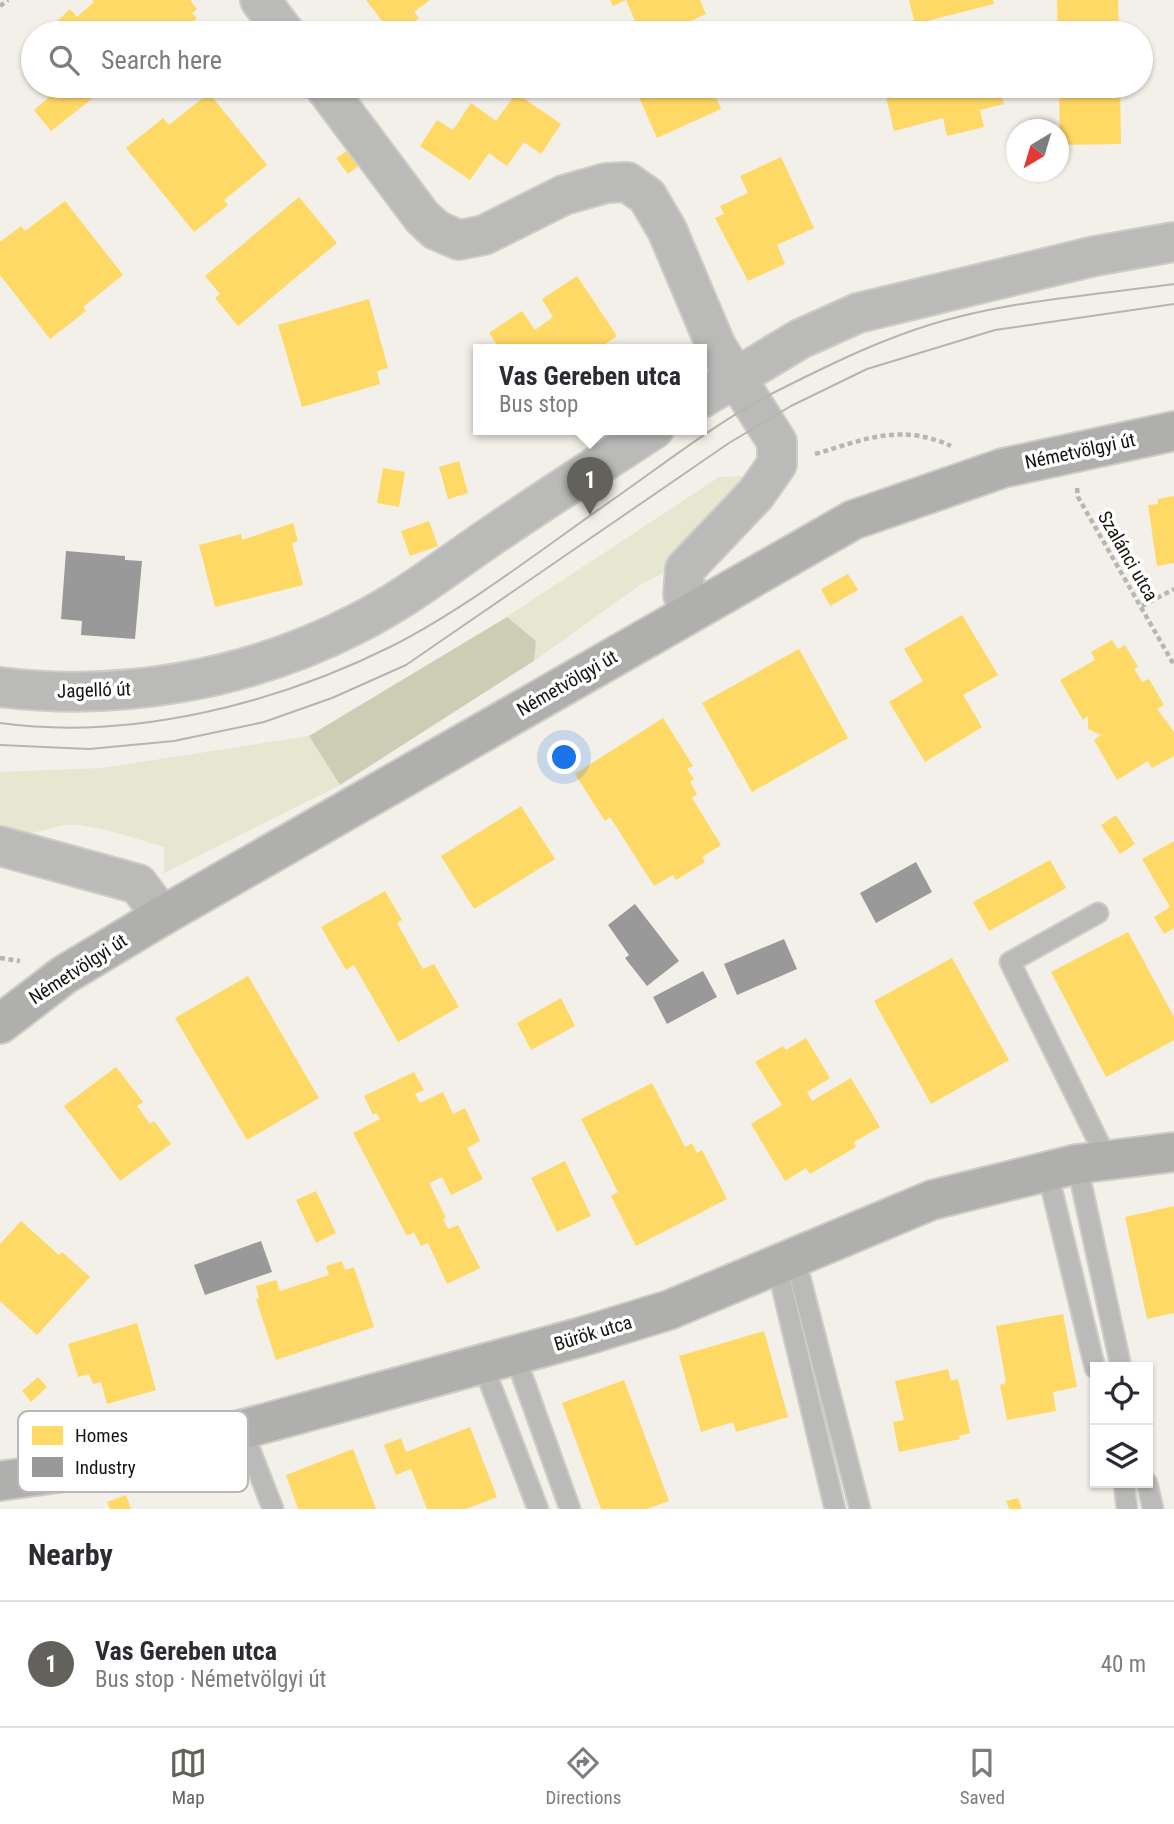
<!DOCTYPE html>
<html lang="en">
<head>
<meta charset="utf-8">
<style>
	:root { --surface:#fff; --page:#f2f2f3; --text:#2b2b33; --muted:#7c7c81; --line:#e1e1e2; --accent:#63615c }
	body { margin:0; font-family:"Roboto Condensed",sans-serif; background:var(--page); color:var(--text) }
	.controls { position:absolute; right:21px; bottom:21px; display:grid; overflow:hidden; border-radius:0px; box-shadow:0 2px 5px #0004 }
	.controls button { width:63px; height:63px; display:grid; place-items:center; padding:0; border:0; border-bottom:2px solid var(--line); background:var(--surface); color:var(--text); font:35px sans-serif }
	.compass { position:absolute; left:1006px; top:119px; width:63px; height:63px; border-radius:50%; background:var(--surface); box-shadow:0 2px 5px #0004; rotate:218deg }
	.you { position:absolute; left:565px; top:758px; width:24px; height:24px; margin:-18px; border:5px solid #fff; border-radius:50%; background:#1a73e8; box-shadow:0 0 0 10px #1a73e833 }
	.badge { display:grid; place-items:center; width:46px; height:46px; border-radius:50%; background:var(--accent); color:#fff; font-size:23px; font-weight:700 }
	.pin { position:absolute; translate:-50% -58px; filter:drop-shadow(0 2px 4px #0008) }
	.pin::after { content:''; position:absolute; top:37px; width:24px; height:21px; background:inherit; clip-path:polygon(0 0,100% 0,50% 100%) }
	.popup { position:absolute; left:473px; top:344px; width:234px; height:91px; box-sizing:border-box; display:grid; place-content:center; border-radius:0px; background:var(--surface); filter:drop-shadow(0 2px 5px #0005); font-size:23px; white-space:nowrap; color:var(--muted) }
	.popup b { font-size:26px; color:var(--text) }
	.popup::after { content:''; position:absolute; left:50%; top:100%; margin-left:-14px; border:14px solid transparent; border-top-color:var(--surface) }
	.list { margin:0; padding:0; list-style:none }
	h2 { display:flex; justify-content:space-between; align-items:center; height:91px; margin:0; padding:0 28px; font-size:30px }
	h2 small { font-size:23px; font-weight:400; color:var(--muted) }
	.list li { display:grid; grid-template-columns:46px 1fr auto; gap:21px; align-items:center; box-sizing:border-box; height:126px; padding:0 28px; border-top:2px solid var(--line) }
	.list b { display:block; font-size:26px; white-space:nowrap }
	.list p { margin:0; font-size:23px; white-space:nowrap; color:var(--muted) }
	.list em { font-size:23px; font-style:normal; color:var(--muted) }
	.icon { flex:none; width:38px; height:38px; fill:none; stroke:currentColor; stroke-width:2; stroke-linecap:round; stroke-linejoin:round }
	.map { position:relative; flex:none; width:1174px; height:1509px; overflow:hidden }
	.search { position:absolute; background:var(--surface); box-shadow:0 2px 5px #0004; left:21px; right:21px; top:21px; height:77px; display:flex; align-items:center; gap:18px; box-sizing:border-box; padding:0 24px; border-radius:38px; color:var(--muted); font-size:26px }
	.sheet { height:217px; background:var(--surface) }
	nav { display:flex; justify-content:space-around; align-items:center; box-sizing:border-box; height:98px; border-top:2px solid var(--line); background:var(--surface); font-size:19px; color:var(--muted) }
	nav a { display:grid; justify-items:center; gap:4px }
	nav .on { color:var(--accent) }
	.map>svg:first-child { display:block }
	.green { fill:#e5e7d0 }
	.forest { fill:#cbcdb4 }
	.homes { fill:#ffd966 }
	.industry { fill:#999 }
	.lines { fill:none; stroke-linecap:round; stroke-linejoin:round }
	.lane-casing { stroke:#cfccc7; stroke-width:23 }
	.street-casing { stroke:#cfccc7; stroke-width:42 }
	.secondary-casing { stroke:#cfccc7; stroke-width:42 }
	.path { stroke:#b7b6b3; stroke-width:4.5; stroke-dasharray:5 3.5; stroke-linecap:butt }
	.lane { stroke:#babab8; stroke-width:19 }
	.street { stroke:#babab8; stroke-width:38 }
	.secondary { stroke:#afb0ad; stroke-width:38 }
	.tram { stroke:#b6b4b0; stroke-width:2 }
	.labels { text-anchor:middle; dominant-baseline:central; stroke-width:7; stroke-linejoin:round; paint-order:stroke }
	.street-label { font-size:19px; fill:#161410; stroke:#fff }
	.key { fill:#fff; stroke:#b9b8b7; stroke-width:2 }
	.key-label { font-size:19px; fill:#161410 }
</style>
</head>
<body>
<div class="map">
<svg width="1174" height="1509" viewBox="0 0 1174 1509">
	<rect width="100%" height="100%" fill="#f3f0e9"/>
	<g class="green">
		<path d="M746,476L663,573L640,585L534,661L536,641L507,617L719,477Z"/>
		<path d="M309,736L340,785L164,873V847C137,839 107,829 80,825C51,821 34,842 0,830V772L102,768Z"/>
	</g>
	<path class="forest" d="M507,617L536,641L534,661L340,785L309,736Z"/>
	<g class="homes">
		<path d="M92,0H190L197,9L192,13L197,18L178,33H45L70,9L77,17L94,2Z"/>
		<path d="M366,0H430L414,12L419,18L398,33L393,28L389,30Z"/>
		<path d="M610,0H700L706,14L684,24L688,33H632L639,30L626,0L613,6Z"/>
		<path d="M909,0H993L994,4L915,24Z"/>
		<path d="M1057,0H1118L1119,33H1058Z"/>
		<path d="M33,49V76L20,59Z"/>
		<path d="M41,86H94L87,91L93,98L51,131L34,110L50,96Z"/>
		<path d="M634,86H711L721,109L657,138Z"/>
		<path d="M888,86H1017L1019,94L1002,98L1004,104L980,110L984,127L947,136L943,118L894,131L885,93L890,92Z"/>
		<path d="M1059,86H1120L1121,144L1060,145Z"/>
		<path d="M209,93L267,165L224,200L228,205L194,232L126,148L163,118L169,125Z"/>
		<path d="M516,93L561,124L541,154L524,142L507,166L489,153L470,180L420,146L437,120L453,130L471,103L496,121Z"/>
		<path d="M347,151L358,166L348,174L336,158Z"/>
		<path d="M781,157L814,228L777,245L785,264L748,281L715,218L724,214L720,206L748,193L740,176Z"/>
		<path d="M299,197L337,243L238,326L215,298L220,294L205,276Z"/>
		<path d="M65,201L123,275L83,307L86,311L50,339L0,275V242L21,226L25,231Z"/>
		<path d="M577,276L617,336L598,349H500L489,333L522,311L535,330L553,317L542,299Z"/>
		<path d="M369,299L388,368L377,371L380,384L302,407L278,325Z"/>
		<path d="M459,461L468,493L448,499L439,467Z"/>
		<path d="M383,468L405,472L399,507L377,503Z"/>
		<path d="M1174,496V563L1157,566L1148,505L1158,504V499Z"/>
		<path d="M429,521L438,546L410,556L401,531Z"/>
		<path d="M293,523L298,541L292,543L303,585L215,607L199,545L241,534L242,540Z"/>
		<path d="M848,574L858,590L830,606L821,589Z"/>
		<path d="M962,615L998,675L963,695L982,727L925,762L889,702L923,681L904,649Z"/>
		<path d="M1112,640L1118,649L1125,645L1138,667L1134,669L1142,682L1149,679L1164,705L1157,709L1174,732V756L1152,768L1148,761L1117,780L1094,740L1101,735L1088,729V716L1083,720L1060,680L1095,660L1091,652Z"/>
		<path d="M799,649L848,738L752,792L702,703Z"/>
		<path d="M663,718L693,766L687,769L694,779L690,782L697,794L692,798L721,845L702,857L705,862L676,880L673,875L654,886L610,817L605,821L575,774Z"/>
		<path d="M521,806L555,859L474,909L441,856Z"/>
		<path d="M1116,815L1135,844L1120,854L1101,825Z"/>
		<path d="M1174,841V928L1164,934L1154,917L1170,907L1142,859Z"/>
		<path d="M1050,860L1066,888L989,931L973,902Z"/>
		<path d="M385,891L402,920L397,923L423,969L434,964L459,1007L398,1042L354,965L346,970L321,927Z"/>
		<path d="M1128,932L1174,1017V1040L1106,1077L1051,972Z"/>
		<path d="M952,958L1009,1060L931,1104L874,1001Z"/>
		<path d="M248,976L319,1098L247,1140L175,1018Z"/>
		<path d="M561,998L575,1026L531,1050L517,1023Z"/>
		<path d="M806,1038L830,1078L807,1092L812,1101L851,1078L880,1127L854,1142L856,1147L810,1174L806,1168L785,1181L751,1124L782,1105L755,1062L783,1046L786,1050Z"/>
		<path d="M116,1067L143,1102L137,1106L150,1124L154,1121L171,1144L120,1181L64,1106Z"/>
		<path d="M414,1072L424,1090L415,1094L420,1103L443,1092L453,1114L465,1108L480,1141L467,1148L483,1179L451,1195L442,1177L429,1183L446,1218L443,1219L448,1229L458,1225L480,1268L447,1284L428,1243L421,1246L414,1232L407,1236L353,1133L380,1119L376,1113L373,1115L364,1096Z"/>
		<path d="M652,1083L685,1147L692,1143L697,1153L702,1150L727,1199L636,1246L611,1196L618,1192L581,1119Z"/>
		<path d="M565,1161L591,1216L557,1232L531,1178Z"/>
		<path d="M316,1191L336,1233L316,1243L296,1200Z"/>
		<path d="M1174,1206V1313L1147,1319L1125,1217Z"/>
		<path d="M21,1221L59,1255L62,1252L90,1277L37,1335L0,1301V1244Z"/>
		<path d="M342,1261L345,1270L354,1267L374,1327L276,1360L256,1299L259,1298L256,1286L276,1280L280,1291L329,1275L326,1266Z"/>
		<path d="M1063,1314L1077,1387L1053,1392L1056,1411L1007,1420L1000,1385L1006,1383L996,1326Z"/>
		<path d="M137,1323L156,1390L107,1404L101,1382L93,1384L89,1374L78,1377L68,1344Z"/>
		<path d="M764,1331L788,1417L736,1432L733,1422L701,1432L679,1356Z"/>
		<path d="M948,1369L951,1381L958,1379L970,1433L959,1436L960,1439L899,1452L893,1422L904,1420L895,1381Z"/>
		<path d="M38,1377L47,1387L31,1402L22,1391Z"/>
		<path d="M624,1380L669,1501L647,1509H601L562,1403Z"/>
		<path d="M470,1427L497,1497L466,1509H427L411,1469L396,1475L384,1445L401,1438L406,1452Z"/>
		<path d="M353,1449L376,1509H298L286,1475Z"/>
		<path d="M126,1495L131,1509H110L107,1502Z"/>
		<path d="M1018,1498L1022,1509H1009L1006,1501Z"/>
	</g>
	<g class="industry">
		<path d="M66,551L125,556V560L142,561L135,639L81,635L82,621L61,619Z"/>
		<path d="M916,862L932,892L876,923L860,893Z"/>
		<path d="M635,904L679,961L647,986L625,958L629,955L608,925Z"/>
		<path d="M784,939L797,969L737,995L724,964Z"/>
		<path d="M703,971L717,997L667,1024L653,997Z"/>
		<path d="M261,1241L272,1272L205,1295L194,1265Z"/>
	</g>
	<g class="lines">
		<defs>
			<g id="lane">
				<path d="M1098,913L1010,962L1107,1159"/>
				<path d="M1077,1164L1121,1367"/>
				<path d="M1047,1170L1095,1368"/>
				<path d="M795,1258L860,1509"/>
				<path d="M777,1266L835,1509"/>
				<path d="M515,1356L570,1509"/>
				<path d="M483,1365L538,1509"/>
				<path d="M243,1432L273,1509"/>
				<path d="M1124,1483L1127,1509"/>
				<path d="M1147,1483L1153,1509"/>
			</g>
			<g id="street">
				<path d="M260,0L285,33"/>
				<path d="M324,86L422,217L436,230L459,240L484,235L564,195L606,183L627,182L647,196L667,230L716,346L777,442V464L756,494L685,569L683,595L692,611"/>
				<path d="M702,398L800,339L858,313L1095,256L1174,242"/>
				<path d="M0,687C121,702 247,680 356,624C404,600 446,567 490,537C544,500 599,465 654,429"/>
				<path d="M0,846L138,884L162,916"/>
			</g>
			<g id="secondary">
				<path d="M0,1024L64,975L162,916L853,520L1003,468L1174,431"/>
				<path d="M0,1481L108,1466L581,1337L669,1310L932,1200L1077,1164L1174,1152"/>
			</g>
		</defs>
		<use href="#lane" class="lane-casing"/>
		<use href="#street" class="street-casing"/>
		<use href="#secondary" class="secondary-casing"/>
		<g class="path">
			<path d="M0,6L8,0"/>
			<path d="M815,454C866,439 900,423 951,446"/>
			<path d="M1077,488L1078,497L1174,665"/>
			<path d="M1142,606L1174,589"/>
			<path d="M0,958L20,961"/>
		</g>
		<use href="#lane" class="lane"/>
		<use href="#street" class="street"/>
		<use href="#secondary" class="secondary"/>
		<g class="tram">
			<path d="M0,723C131,741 276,704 392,646C469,607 547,545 618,496C672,458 725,416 785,387C827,366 870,345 914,330C997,301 1088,296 1174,284"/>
			<path d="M0,745L89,749L174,741L264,722L332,698L406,665L729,443L791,406L867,369L995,330L1174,304"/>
		</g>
	</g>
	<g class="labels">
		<g class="street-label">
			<text transform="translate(1080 451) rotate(-12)">Németvölgyi út</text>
			<text transform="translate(1128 556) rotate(60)">Szalánci utca</text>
			<text transform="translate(567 683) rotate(-30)">Németvölgyi út</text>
			<text transform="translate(94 690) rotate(-2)">Jagelló út</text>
			<text transform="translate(78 969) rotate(-33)">Németvölgyi út</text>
			<text transform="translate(593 1333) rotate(-17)">Bürök utca</text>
		</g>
	</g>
	<rect x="18" y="1411" width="230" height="81" rx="10" class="key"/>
	<rect x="32" y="1426" width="31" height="19" fill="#ffd966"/>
	<rect x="32" y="1457" width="31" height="20" fill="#999"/>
	<g class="key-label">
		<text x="75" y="1442">Homes</text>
		<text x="75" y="1474">Industry</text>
	</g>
</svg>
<div class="controls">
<button><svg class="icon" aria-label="locate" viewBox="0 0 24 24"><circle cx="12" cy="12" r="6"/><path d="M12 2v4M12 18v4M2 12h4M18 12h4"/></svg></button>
<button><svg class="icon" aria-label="layers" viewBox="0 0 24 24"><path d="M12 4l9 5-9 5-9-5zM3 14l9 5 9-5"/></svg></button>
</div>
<svg class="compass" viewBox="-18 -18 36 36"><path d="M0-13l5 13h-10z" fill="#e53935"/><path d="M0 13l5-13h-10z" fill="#7c7c81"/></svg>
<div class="you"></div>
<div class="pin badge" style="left:590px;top:515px">1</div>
<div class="popup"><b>Vas Gereben utca</b>Bus stop</div>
<div class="search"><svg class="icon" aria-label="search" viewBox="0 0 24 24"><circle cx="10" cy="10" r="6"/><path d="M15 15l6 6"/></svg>Search here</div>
</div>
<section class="sheet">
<h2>Nearby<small></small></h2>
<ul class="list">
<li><span class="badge">1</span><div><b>Vas Gereben utca</b><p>Bus stop · Németvölgyi út</p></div><em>40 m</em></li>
</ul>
</section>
<nav>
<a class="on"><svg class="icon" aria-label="map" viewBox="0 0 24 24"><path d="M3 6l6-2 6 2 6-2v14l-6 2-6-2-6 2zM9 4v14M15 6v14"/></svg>Map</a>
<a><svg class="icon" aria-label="directions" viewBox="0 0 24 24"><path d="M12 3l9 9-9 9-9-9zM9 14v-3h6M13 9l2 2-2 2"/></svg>Directions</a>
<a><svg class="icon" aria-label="saved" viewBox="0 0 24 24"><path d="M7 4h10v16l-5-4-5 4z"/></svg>Saved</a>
</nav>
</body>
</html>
